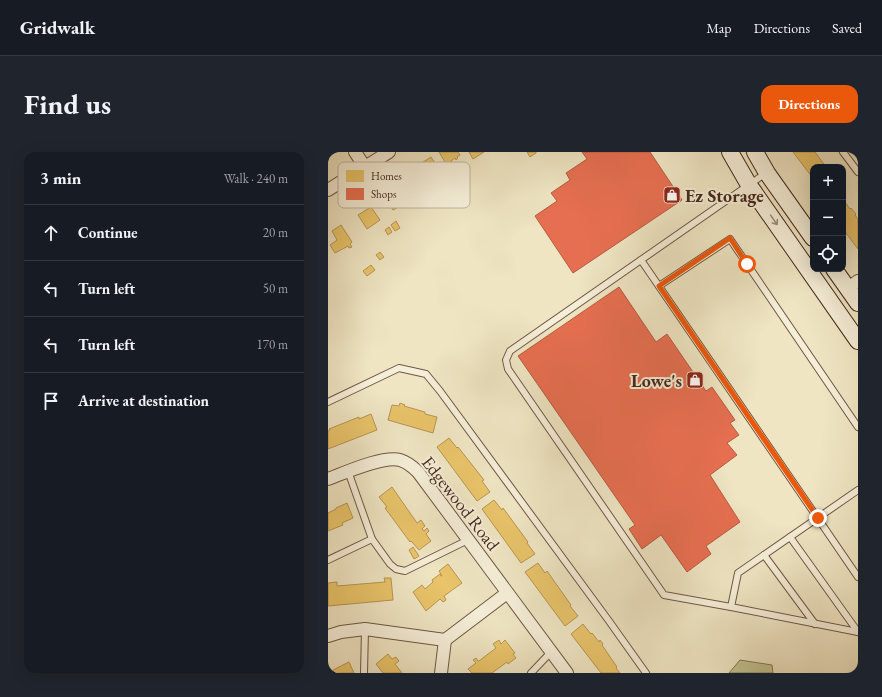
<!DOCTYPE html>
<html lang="en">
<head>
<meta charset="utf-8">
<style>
	:root { --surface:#171b24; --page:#20242c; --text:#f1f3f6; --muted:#9ea1a6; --line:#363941; --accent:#ea580c }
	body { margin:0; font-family:"EB Garamond",serif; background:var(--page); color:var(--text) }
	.controls { position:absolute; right:12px; top:12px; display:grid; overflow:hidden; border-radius:8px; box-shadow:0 4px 16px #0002 }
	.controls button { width:36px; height:36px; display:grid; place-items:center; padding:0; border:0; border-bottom:1px solid var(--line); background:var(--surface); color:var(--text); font:20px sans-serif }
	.stop { position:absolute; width:12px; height:12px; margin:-9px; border:3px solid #ea580c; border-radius:50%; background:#fff }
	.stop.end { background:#ea580c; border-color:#fff; box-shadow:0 1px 4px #0008 }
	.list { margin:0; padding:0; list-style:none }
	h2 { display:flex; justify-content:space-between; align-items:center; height:52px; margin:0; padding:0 16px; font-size:17px }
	h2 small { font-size:13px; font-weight:400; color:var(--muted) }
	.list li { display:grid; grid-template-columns:26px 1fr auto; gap:12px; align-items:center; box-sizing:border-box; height:56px; padding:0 16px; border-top:1px solid var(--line) }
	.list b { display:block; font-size:15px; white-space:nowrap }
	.list em { font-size:13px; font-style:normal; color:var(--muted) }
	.icon { flex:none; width:22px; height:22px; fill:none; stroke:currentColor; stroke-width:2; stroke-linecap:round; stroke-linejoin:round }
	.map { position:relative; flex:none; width:530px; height:521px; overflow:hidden; border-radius:12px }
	header { display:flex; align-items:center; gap:24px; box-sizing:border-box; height:56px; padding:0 20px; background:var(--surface); border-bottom:1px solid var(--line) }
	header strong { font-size:19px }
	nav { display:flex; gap:22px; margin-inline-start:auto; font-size:14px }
	.intro { display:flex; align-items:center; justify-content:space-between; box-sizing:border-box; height:96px; padding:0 24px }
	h1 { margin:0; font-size:28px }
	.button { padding:10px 18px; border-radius:12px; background:var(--accent); color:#fff; font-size:14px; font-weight:700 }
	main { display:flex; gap:24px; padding:0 24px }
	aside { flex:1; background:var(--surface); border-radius:12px; box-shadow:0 4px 16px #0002 }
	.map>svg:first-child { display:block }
	.green { fill:#c1c28f; stroke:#837554 }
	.homes { fill:#e9c46a; stroke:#b89552 }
	.shops { fill:#e76f51; stroke:#b65a40 }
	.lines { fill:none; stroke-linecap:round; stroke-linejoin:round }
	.lane-casing { stroke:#705744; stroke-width:8 }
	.street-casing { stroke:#705744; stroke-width:14 }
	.secondary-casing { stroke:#45281a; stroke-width:18 }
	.lane { stroke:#f5eed8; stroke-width:6 }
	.street { stroke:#f5eed8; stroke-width:12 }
	.secondary { stroke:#f5eed8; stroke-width:16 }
	.oneway { stroke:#9d8b79 }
	.route { stroke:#ea580c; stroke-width:5 }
	.labels { text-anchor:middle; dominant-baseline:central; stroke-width:4; stroke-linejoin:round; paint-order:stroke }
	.poi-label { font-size:18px; font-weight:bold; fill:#45281a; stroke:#f5eed8; text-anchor:start }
	.street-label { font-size:18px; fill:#45281a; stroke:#f5eed8 }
	.key { fill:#f5eed8; stroke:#c0b39f; stroke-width:1 }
	.key-label { font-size:11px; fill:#45281a }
</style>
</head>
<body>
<header>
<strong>Gridwalk</strong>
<nav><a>Map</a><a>Directions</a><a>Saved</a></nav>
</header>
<div class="intro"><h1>Find us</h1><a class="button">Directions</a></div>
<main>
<aside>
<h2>3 min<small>Walk · 240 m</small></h2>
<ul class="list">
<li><svg class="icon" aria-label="ahead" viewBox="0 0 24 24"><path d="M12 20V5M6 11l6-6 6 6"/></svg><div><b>Continue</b></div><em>20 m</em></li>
<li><svg class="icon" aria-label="left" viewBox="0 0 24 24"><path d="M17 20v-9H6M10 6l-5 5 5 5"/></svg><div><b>Turn left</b></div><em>50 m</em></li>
<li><svg class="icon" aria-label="left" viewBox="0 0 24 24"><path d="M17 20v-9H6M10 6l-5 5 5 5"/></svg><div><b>Turn left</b></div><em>170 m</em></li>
<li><svg class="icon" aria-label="arrive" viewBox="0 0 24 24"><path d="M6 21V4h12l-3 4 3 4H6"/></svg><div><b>Arrive at destination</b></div></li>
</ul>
</aside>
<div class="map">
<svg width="530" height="521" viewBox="0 0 530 521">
	<rect width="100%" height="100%" fill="#efe5c3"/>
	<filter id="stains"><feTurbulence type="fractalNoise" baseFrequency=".005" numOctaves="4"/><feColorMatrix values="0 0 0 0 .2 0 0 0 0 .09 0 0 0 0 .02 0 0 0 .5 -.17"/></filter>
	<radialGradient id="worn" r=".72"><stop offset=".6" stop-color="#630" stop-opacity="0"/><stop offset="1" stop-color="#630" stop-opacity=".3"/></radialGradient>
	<path class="green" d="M412,508L444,513L445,521H401Z"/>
	<g class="homes">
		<path d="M111,0H130L132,3L129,5L130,6L128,8L127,6L123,9L126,14L121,17Z"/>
		<path d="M141,0H156L145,7Z"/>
		<path d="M199,0H208V1L202,5Z"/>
		<path d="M465,0H487L498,15H485V25H484Z"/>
		<path d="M103,5L116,25L110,28L109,26L107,28L108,30L106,32L104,30L101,32L89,14Z"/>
		<path d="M61,30L69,43L72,41L74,44L72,45L76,52L65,58L52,36Z"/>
		<path d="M515,47L522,57L523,56L528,62L527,63L530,67V97L515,77Z"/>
		<path d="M43,55L52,68L39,77L30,63Z"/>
		<path d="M68,69L72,76L67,79L63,73Z"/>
		<path d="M13,73L24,90L22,92L24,95L21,96L20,94L7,101L2,93L9,88L4,79Z"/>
		<path d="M61,75L64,80L60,83L57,78Z"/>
		<path d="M52,100L56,105L52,108L48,103Z"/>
		<path d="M43,113L47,118L39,124L35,119Z"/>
		<path d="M72,251L77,253L76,254L97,260V262L109,265L105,281L60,268L64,253L71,254Z"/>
		<path d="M43,262L49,278L0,297V279L2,278L1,277L31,265V267Z"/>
		<path d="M121,286L129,296L130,295L156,328L154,329L162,340L149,349L109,295Z"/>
		<path d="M64,335L89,371L93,368L97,374L94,377L96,379L99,376L101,379L98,382L103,389L91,398L83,389L82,390L57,356L59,355L51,345Z"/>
		<path d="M166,348L174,358L175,356L200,390L199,391L207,402L193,411L154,357Z"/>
		<path d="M19,351L25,366L14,371L15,373L0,379V361L8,357V356Z"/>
		<path d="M85,395L91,404L86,407L81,398Z"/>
		<path d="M210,411L217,421L219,419L243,453L242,454L250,464L237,474L197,420Z"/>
		<path d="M120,412L134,431L116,444L118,448L115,450L112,447L98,459L85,440L94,433L97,437L105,430L104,428L112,422L113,424H114L111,419Z"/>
		<path d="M56,426H63L65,448L0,454V431L9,430V434L57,430Z"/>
		<path d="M255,472L263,482L264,481L271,490L272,488L275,492L274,493L289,515L288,516L292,521H273L243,482Z"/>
		<path d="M171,488L173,492L177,488L187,501L185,502L188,506L180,512L179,510L164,521H144L140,517L148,511L145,508L148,506L150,509H151L168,496L165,492Z"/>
		<path d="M60,502L64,507L68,505L71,509L67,512L74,521H55L48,512Z"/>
		<path d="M21,510L26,521H0L9,516Z"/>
	</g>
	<g class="shops">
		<path d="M254,0H322L354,48L245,121L207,64L229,49L223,41L242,28L238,21L259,7Z"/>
		<path d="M291,135L328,190L339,182L378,239L384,235L407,268L402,271L411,283L399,291L409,303L382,323L412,370L378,394L383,402L359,420L333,383L314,397L301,377L307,373L190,204Z"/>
	</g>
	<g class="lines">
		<defs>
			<g id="lane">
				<path d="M515,0L530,20"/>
				<path d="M313,108L530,425"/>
				<path d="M331,134L402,87L530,275"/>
				<path d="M0,250L71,216L98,222L112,239L281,469L318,521"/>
				<path d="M20,319L44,387L62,412L68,417L77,419L140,388"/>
				<path d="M530,338L410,421L403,455L530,480"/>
				<path d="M462,385L530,480"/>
				<path d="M436,403L487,472"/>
				<path d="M0,408L44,387"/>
				<path d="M403,455L336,443L180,217L178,208L182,199L438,21"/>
				<path d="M36,521L37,477"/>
				<path d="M203,521L223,500"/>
			</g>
			<g id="street">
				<path d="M27,0L37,15"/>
				<path d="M0,38L61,0"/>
				<path d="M520,136L530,129"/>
				<path d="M0,327C16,321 56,303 72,308C79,310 85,315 90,320L239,521"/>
				<path d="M0,484L13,480L37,477L117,488L179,441"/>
				<path d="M113,521L117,488"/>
			</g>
			<g id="secondary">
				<path d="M402,0L421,33L530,189"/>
				<path d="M427,0L439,21L485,86"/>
				<path d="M506,117L530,151"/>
			</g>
		</defs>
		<use href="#lane" class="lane-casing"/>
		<use href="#street" class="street-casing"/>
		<use href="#secondary" class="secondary-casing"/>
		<use href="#lane" class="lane"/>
		<use href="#street" class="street"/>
		<use href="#secondary" class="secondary"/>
	</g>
	<defs><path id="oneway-shaft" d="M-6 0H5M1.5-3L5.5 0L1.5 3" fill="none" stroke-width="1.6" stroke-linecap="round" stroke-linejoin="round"/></defs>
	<use class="oneway" href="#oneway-shaft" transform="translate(446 68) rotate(55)"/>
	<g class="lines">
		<path class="route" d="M419,112L402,86L331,134L490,366"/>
	</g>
	<defs>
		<symbol id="shop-square" viewBox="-11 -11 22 22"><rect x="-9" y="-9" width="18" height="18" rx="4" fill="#8f2418" stroke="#f5eed8"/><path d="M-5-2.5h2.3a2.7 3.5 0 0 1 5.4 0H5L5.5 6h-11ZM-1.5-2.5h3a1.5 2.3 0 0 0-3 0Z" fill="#fff"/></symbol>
	</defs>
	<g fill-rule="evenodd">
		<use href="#shop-square" x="334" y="33" width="20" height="20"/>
		<use href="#shop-square" x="357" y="218" width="20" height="20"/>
	</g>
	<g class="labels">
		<g class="poi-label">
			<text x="357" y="43">Ez Storage</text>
			<text x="354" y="228" text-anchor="end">Lowe's</text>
		</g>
		<g class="street-label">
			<text transform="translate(133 351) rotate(52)">Edgewood Road</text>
		</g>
	</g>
	<rect x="10" y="10" width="132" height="46" rx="6" class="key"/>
	<rect x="18" y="18" width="18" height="12" fill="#e9c46a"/>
	<rect x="18" y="36" width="18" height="12" fill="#e76f51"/>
	<g class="key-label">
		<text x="43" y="28">Homes</text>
		<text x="43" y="46">Shops</text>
	</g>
	<rect width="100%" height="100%" filter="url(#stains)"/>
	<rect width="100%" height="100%" fill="url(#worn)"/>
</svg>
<div class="controls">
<button>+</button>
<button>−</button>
<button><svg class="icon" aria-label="locate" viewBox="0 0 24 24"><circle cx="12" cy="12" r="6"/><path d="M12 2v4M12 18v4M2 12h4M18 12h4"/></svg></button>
</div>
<div class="stop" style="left:419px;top:112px"></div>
<div class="stop end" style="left:490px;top:366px"></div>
</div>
</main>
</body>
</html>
